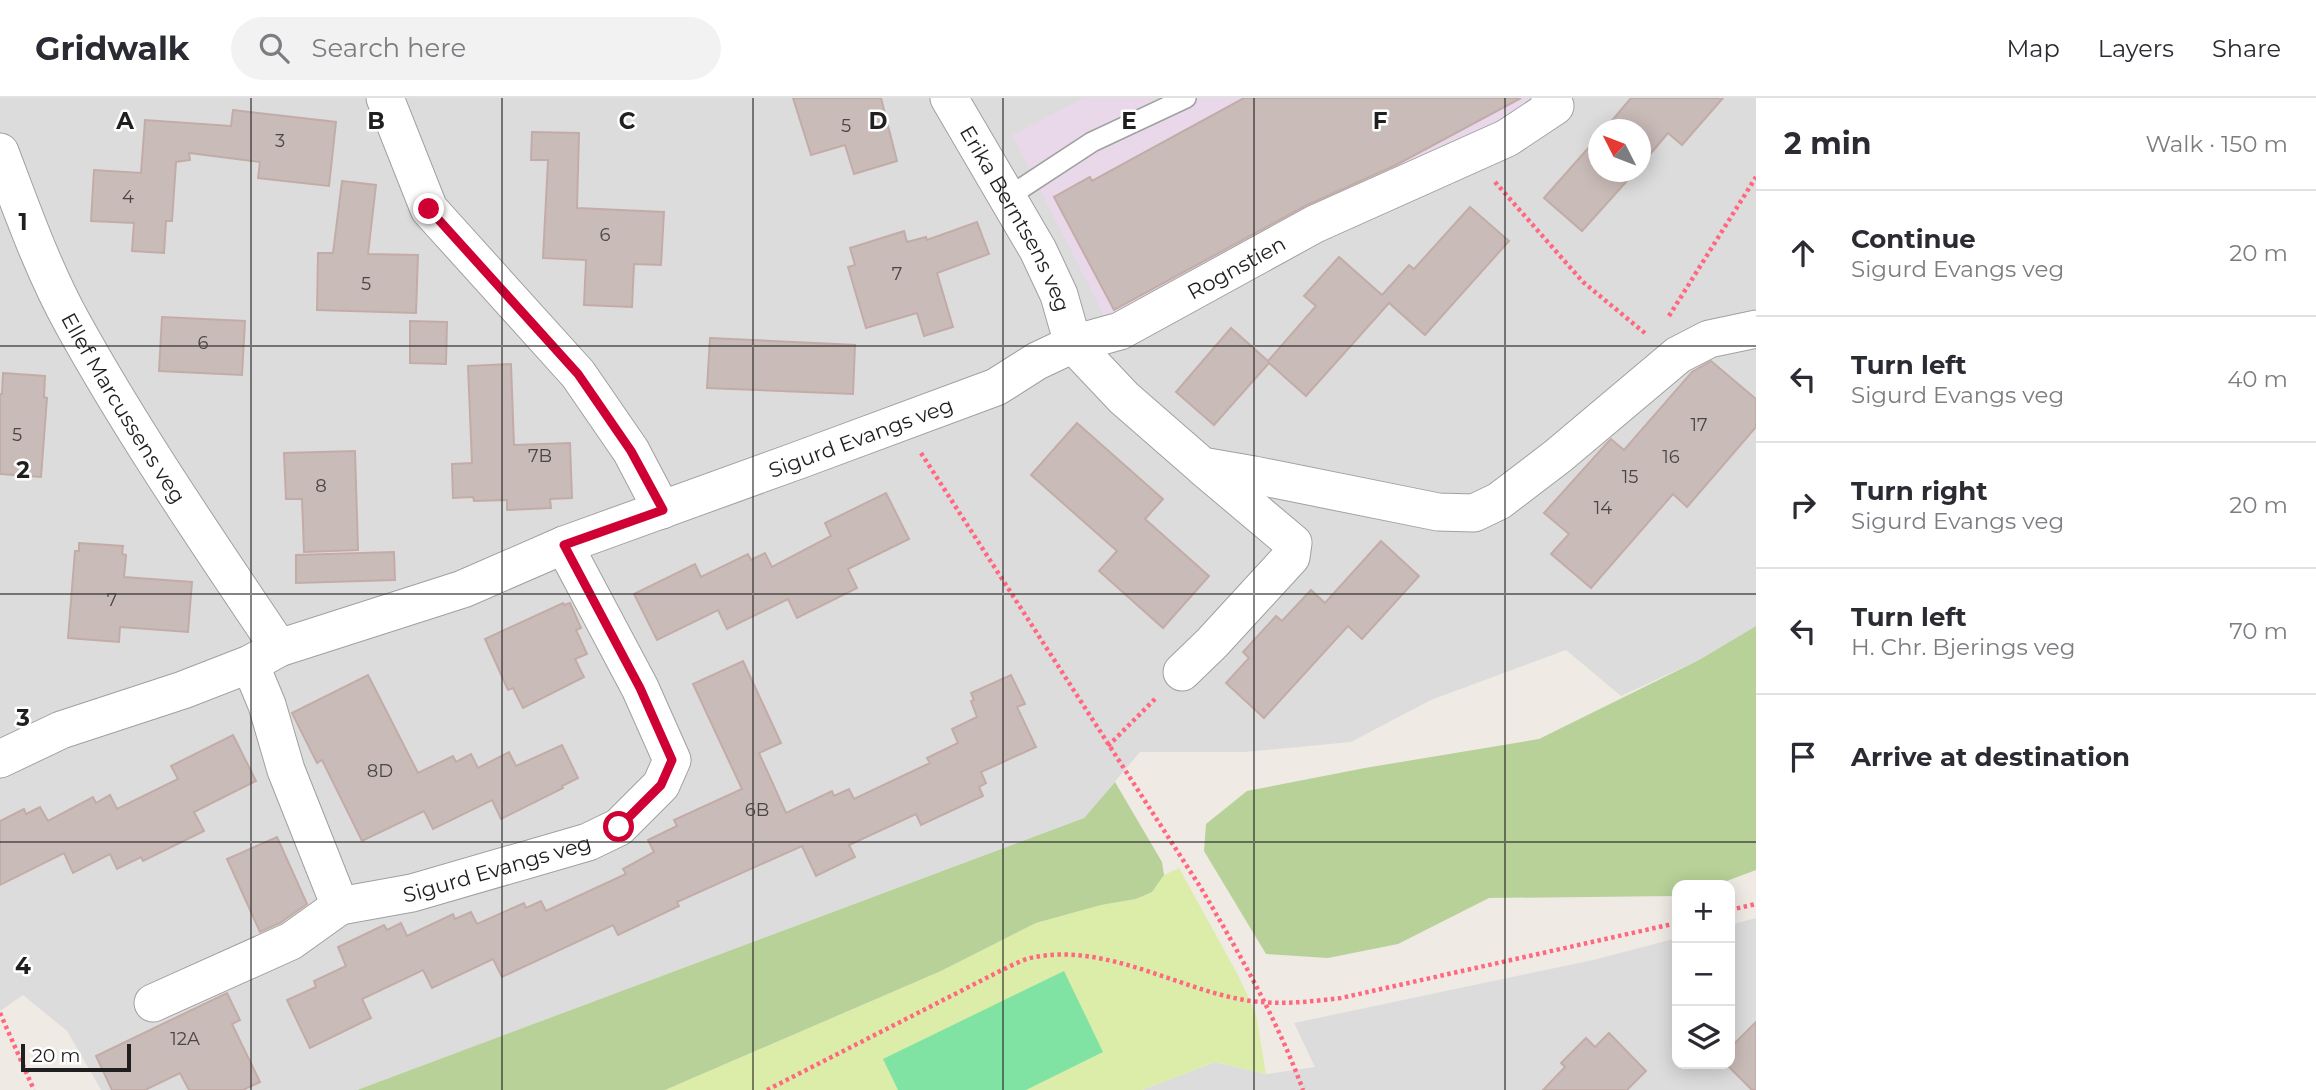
<!DOCTYPE html>
<html lang="en">
<head>
<meta charset="utf-8">
<style>
	:root { --surface:#fff; --page:#f2f2f3; --text:#2b2b33; --muted:#7c7c81; --line:#e1e1e2 }
	body { margin:0; font-family:Montserrat,sans-serif; background:var(--page); color:var(--text) }
	.controls { position:absolute; right:21px; bottom:21px; display:grid; overflow:hidden; border-radius:14px; box-shadow:0 4px 18px #0003 }
	.controls button { width:63px; height:63px; display:grid; place-items:center; padding:0; border:0; border-bottom:2px solid var(--line); background:var(--surface); color:var(--text); font:35px sans-serif }
	.compass { position:absolute; left:1588px; top:21px; width:63px; height:63px; border-radius:50%; background:var(--surface); box-shadow:0 4px 18px #0003; rotate:312deg }
	.scale { position:absolute; left:21px; bottom:18px; width:110px; box-sizing:border-box; padding-left:7px; border:4px solid #1f1f1f; border-top:0; font-size:19px; line-height:24px; white-space:nowrap; color:#1f1f1f; -webkit-text-stroke:5px #fff; paint-order:stroke }
	.stop { position:absolute; width:21px; height:21px; margin:-16px; border:5px solid #cf0033; border-radius:50%; background:#fff }
	.stop.end { background:#cf0033; border-color:#fff; box-shadow:0 2px 7px #0008 }
	.list { margin:0; padding:0; list-style:none }
	h2 { display:flex; justify-content:space-between; align-items:center; height:91px; margin:0; padding:0 28px; font-size:30px }
	h2 small { font-size:23px; font-weight:400; color:var(--muted) }
	.list li { display:grid; grid-template-columns:46px 1fr auto; gap:21px; align-items:center; box-sizing:border-box; height:126px; padding:0 28px; border-top:2px solid var(--line) }
	.list b { display:block; font-size:26px; white-space:nowrap }
	.list p { margin:0; font-size:23px; white-space:nowrap; color:var(--muted) }
	.list em { font-size:23px; font-style:normal; color:var(--muted) }
	.icon { flex:none; width:38px; height:38px; fill:none; stroke:currentColor; stroke-width:2; stroke-linecap:round; stroke-linejoin:round }
	.map { position:relative; flex:none; width:1756px; height:992px; overflow:hidden }
	header { display:flex; align-items:center; gap:42px; box-sizing:border-box; height:98px; padding:0 35px; background:var(--surface); border-bottom:2px solid var(--line) }
	header strong { font-size:33px }
	nav { display:flex; gap:38px; margin-inline-start:auto; font-size:24px }
	.search { width:490px; height:63px; background:var(--page); display:flex; align-items:center; gap:18px; box-sizing:border-box; padding:0 24px; border-radius:38px; color:var(--muted); font-size:26px }
	main { display:flex }
	aside { flex:1; background:var(--surface) }
	.map>svg:first-child { display:block }
	.residential { fill:#dddcdd; fill-rule:evenodd }
	.industrial { fill:#e9d7ea }
	.grass { fill:#dbeda9 }
	.forest { fill:#b7d198 }
	.pitch { fill:#80e3a4 }
	.building { fill:#c9bbb8; stroke:#c3aca7; stroke-width:2 }
	.lines { fill:none; stroke-linecap:round; stroke-linejoin:round }
	.lane-casing { stroke:#a0a0a0; stroke-width:22 }
	.street-casing { stroke:#a0a0a0; stroke-width:39 }
	.path { stroke:#ff687e; stroke-width:4.5; stroke-dasharray:3.5 3.5; stroke-linecap:butt }
	.lane { stroke:#fff; stroke-width:19 }
	.street { stroke:#fff; stroke-width:37 }
	.route { stroke:#cf0033; stroke-width:9 }
	.grid { fill:none; stroke:#1f1f1f; stroke-width:2; stroke-opacity:0.55 }
	.labels { text-anchor:middle; dominant-baseline:central; stroke-width:5; stroke-linejoin:round; paint-order:stroke }
	.number-label { font-size:18px; fill:#4a4645 }
	.street-label { font-size:21px; fill:#1f1f1f; stroke:#fff }
	.grid-label { font-size:23px; text-anchor:middle; font-weight:bold; fill:#1f1f1f; stroke:#fff; stroke-width:5; stroke-linejoin:round; paint-order:stroke }
</style>
</head>
<body>
<header>
<strong>Gridwalk</strong>
<div class="search"><svg class="icon" aria-label="search" viewBox="0 0 24 24"><circle cx="10" cy="10" r="6"/><path d="M15 15l6 6"/></svg>Search here</div>
<nav><a>Map</a><a>Layers</a><a>Share</a></nav>
</header>
<main>
<div class="map">
<svg width="1756" height="992" viewBox="0 0 1756 992">
	<rect width="100%" height="100%" fill="#f0eae5"/>
	<g class="residential">
		<path d="M0,0H1756V528L1699,562L1621,598L1566,552L1431,602L1351,644L1245,654H1140L1084,720L357,992H101L67,933L23,897L0,913ZM1598,32H1640V74H1598Z"/>
		<path d="M1756,820V992H1142L1215,964L1266,976L1315,969L1294,925L1593,862L1677,840V966H1730V827Z"/>
	</g>
	<path class="industrial" d="M1084,0H1526L1529,7L1419,61L1108,225L1012,37Z"/>
	<path class="grass" d="M1179,770L1238,877L1256,916L1266,976L1215,964L1142,992H665L941,873L1036,825L1101,807L1136,801L1152,794L1164,777Z"/>
	<g class="forest">
		<path d="M1756,528V772L1716,787H1677V798L1489,800L1398,846L1328,860L1266,856L1204,753L1206,726L1247,693L1365,670L1539,641L1699,562Z"/>
		<path d="M1115,684L1162,764L1164,777L1152,794L1136,801L1101,807L1036,825L941,873L665,992H357L1084,720Z"/>
	</g>
	<path class="pitch" d="M1064,873L1103,954L1026,992H898L883,961Z"/>
	<g class="building">
		<path d="M793,0H881L897,63L854,76L845,47L811,57Z"/>
		<path d="M1244,0H1521L1396,67L1305,108L1114,212L1054,99L1090,79L1092,83Z"/>
		<path d="M1631,0H1723L1682,47L1668,35L1641,67V32H1604Z"/>
		<path d="M233,12L336,24L329,88L258,80L260,64L189,55L190,62L176,64L172,123H166L164,155L132,153L134,125L91,123L94,72L141,75L145,22L231,28Z"/>
		<path d="M532,34L579,35L577,110L664,114L661,167L634,166L632,209L584,207L586,162L543,160L548,62H531Z"/>
		<path d="M1599,38V74H1635L1582,133L1544,100Z"/>
		<path d="M342,83L376,87L368,156L418,157L416,215L317,212L318,155H333Z"/>
		<path d="M1470,109L1509,143L1425,237L1389,205L1306,298L1269,265L1214,327L1176,294L1231,230L1268,263L1316,208L1304,198L1339,159L1382,197L1409,167L1414,171Z"/>
		<path d="M977,124L989,156L937,175L953,229L924,238L917,215L866,230L848,169L855,167L850,150L904,133L907,144L926,139L927,142Z"/>
		<path d="M162,219L245,223L242,277L159,273Z"/>
		<path d="M410,223L447,224L446,266L410,265Z"/>
		<path d="M710,240L855,247L853,296L707,290Z"/>
		<path d="M1711,263L1756,301V329L1687,409L1673,396L1591,490L1551,456L1569,436L1544,415L1608,344L1611,341L1624,352L1692,274Z"/>
		<path d="M511,266L514,347L570,345L572,400L550,401L551,410L507,412V402L474,403L473,399L453,400L452,366L472,365L468,268Z"/>
		<path d="M3,275L45,278L44,299L47,300L41,379L0,376V296H2Z"/>
		<path d="M1077,325L1163,401L1145,421L1209,478L1163,530L1099,473L1117,453L1031,377Z"/>
		<path d="M355,353L358,452L304,454L302,401H286L284,355Z"/>
		<path d="M886,395L909,441L848,471L857,490L797,520L788,501L727,531L718,512L657,542L634,496L695,466L701,479L748,456L751,462L765,455L772,469L831,438L825,425Z"/>
		<path d="M1381,443L1419,478L1362,541L1348,528L1264,620L1226,585L1249,560L1243,554L1276,518L1282,523L1311,492L1325,505Z"/>
		<path d="M79,445L123,448L122,456L126,457L124,479L192,484L188,534L120,529L119,544L68,540L75,453H79Z"/>
		<path d="M394,454L395,482L296,485V457Z"/>
		<path d="M563,505L564,507L570,505L581,530L576,532L587,556L575,561L584,579L523,610L513,590L508,592L485,541Z"/>
		<path d="M743,563L781,645L759,655L786,715L832,693L834,698L849,691L854,701L930,665L927,660L958,645L952,631L977,619L971,603L974,602L971,595L1011,577L1025,606L1017,609L1036,649L981,674L986,685L979,689L983,698L921,727L916,716L849,747L855,759L816,778L802,748L677,804L679,808L618,837L613,827L502,879L493,861L432,890L423,872L362,901L371,920L310,950L287,902L316,889L314,883L346,868L338,849L384,827L387,832L401,825L407,838L453,816L455,821L471,814L477,826L524,805L526,810L541,803L546,813L626,776L623,771L654,754L648,742L677,728L674,722L742,691L693,586Z"/>
		<path d="M368,577L418,675L453,658L456,664L471,656L478,670L509,654L516,668L562,647L578,680L562,688L563,690L501,721L492,702L433,731L424,713L362,743L322,662L317,665L292,615Z"/>
		<path d="M233,637L256,683L194,714L204,733L143,763L141,759L117,771L110,756L73,775L64,755L0,787V723L24,711L26,716L40,709L48,723L93,699L96,705L110,697L117,711L178,681L171,668Z"/>
		<path d="M277,739L307,806L280,825L260,834L227,761Z"/>
		<path d="M227,895L240,922L232,926L260,984L243,992H189L180,975L145,992H112L96,958Z"/>
		<path d="M1756,924V992H1752L1726,966H1730V950Z"/>
		<path d="M1609,935L1646,973L1627,992H1543L1565,969L1561,965L1586,940L1595,949Z"/>
	</g>
	<g class="lines">
		<defs>
			<path id="lane" d="M1008,99L1092,44L1186,0"/>
			<g id="street">
				<path d="M385,0L429,111L578,276L631,353L662,412"/>
				<path id="s1" d="M949,0L1038,152L1059,197L1073,246L1124,300L1202,368L1254,377L1438,414L1474,415L1499,403L1558,358L1678,257L1709,241L1756,231"/>
				<path id="s2" d="M0,54C22,112 43,172 73,226C135,338 208,444 279,550"/>
				<path id="s3" d="M250,566L267,607L286,672L340,808L412,795L588,744L619,729L661,687L672,662L640,590L564,447"/>
				<path d="M1182,574L1212,545L1291,459L1293,445L1204,370"/>
				<path id="s4" d="M0,661L61,632L183,592L250,566L279,550L463,491L564,447L799,362L996,289L1037,263L1073,246L1120,233L1315,126L1507,40L1555,8L1550,0"/>
				<path d="M153,905L291,843L340,808"/>
			</g>
		</defs>
		<use href="#lane" class="lane-casing"/>
		<use href="#street" class="street-casing"/>
		<g class="path">
			<path d="M1495,84L1583,184L1646,236"/>
			<path d="M1669,218L1756,79"/>
			<path d="M921,355L1201,790C1239,855 1277,921 1303,992"/>
			<path d="M1108,648L1157,599"/>
			<path d="M1730,812L1756,806"/>
			<path d="M0,915L34,992"/>
			<path d="M767,992L1000,873C1011,868 1023,861 1035,859C1105,846 1173,888 1239,901C1274,908 1307,904 1341,900L1677,825"/>
		</g>
		<use href="#lane" class="lane"/>
		<use href="#street" class="street"/>
	</g>
	<g class="lines">
		<path class="route" d="M429,111L578,276L631,353L663,412L564,447L640,590L672,662L661,687L619,729"/>
	</g>
	<path class="grid" d="M251,0V992M502,0V992M753,0V992M1003,0V992M1254,0V992M1505,0V992M0,248H1756M0,496H1756M0,744H1756"/>
	<g class="labels">
		<g class="number-label">
			<text x="846" y="28">5</text>
			<text x="280" y="43">3</text>
			<text x="128" y="99">4</text>
			<text x="605" y="137">6</text>
			<text x="897" y="176">7</text>
			<text x="366" y="186">5</text>
			<text x="203" y="245">6</text>
			<text x="1699" y="327">17</text>
			<text x="17" y="337">5</text>
			<text x="540" y="358">7B</text>
			<text x="1671" y="359">16</text>
			<text x="1630" y="379">15</text>
			<text x="321" y="388">8</text>
			<text x="1603" y="410">14</text>
			<text x="112" y="502">7</text>
			<text x="380" y="673">8D</text>
			<text x="757" y="712">6B</text>
			<text x="185" y="941">12A</text>
		</g>
		<g class="street-label">
			<text stroke="none"><textPath href="#s1" startOffset="138">Erika Berntsens veg</textPath></text>
			<text stroke="none"><textPath href="#s4" startOffset="1334">Rognstien</textPath></text>
			<text stroke="none"><textPath href="#s2" startOffset="285">Ellef Marcussens veg</textPath></text>
			<text stroke="none"><textPath href="#s4" startOffset="920">Sigurd Evangs veg</textPath></text>
			<text stroke="none"><textPath href="#s3" startOffset="420">Sigurd Evangs veg</textPath></text>
		</g>
	</g>
	<g class="grid-label">
		<text x="125" y="31">A</text>
		<text x="376" y="31">B</text>
		<text x="627" y="31">C</text>
		<text x="878" y="31">D</text>
		<text x="1129" y="31">E</text>
		<text x="1380" y="31">F</text>
		<text x="23" y="132">1</text>
		<text x="23" y="380">2</text>
		<text x="23" y="628">3</text>
		<text x="23" y="876">4</text>
	</g>
</svg>
<div class="controls">
<button>+</button>
<button>−</button>
<button><svg class="icon" aria-label="layers" viewBox="0 0 24 24"><path d="M12 4l9 5-9 5-9-5zM3 14l9 5 9-5"/></svg></button>
</div>
<svg class="compass" viewBox="-18 -18 36 36"><path d="M0-13l5 13h-10z" fill="#e53935"/><path d="M0 13l5-13h-10z" fill="#7c7c81"/></svg>
<div class="scale">20 m</div>
<div class="stop" style="left:619px;top:729px"></div>
<div class="stop end" style="left:429px;top:111px"></div>
</div>
<aside>
<h2>2 min<small>Walk · 150 m</small></h2>
<ul class="list">
<li><svg class="icon" aria-label="ahead" viewBox="0 0 24 24"><path d="M12 20V5M6 11l6-6 6 6"/></svg><div><b>Continue</b><p>Sigurd Evangs veg</p></div><em>20 m</em></li>
<li><svg class="icon" aria-label="left" viewBox="0 0 24 24"><path d="M17 20v-9H6M10 6l-5 5 5 5"/></svg><div><b>Turn left</b><p>Sigurd Evangs veg</p></div><em>40 m</em></li>
<li><svg class="icon" aria-label="right" viewBox="0 0 24 24"><path d="M7 20v-9h11M14 6l5 5-5 5"/></svg><div><b>Turn right</b><p>Sigurd Evangs veg</p></div><em>20 m</em></li>
<li><svg class="icon" aria-label="left" viewBox="0 0 24 24"><path d="M17 20v-9H6M10 6l-5 5 5 5"/></svg><div><b>Turn left</b><p>H. Chr. Bjerings veg</p></div><em>70 m</em></li>
<li><svg class="icon" aria-label="arrive" viewBox="0 0 24 24"><path d="M6 21V4h12l-3 4 3 4H6"/></svg><div><b>Arrive at destination</b></div></li>
</ul>
</aside>
</main>
</body>
</html>
